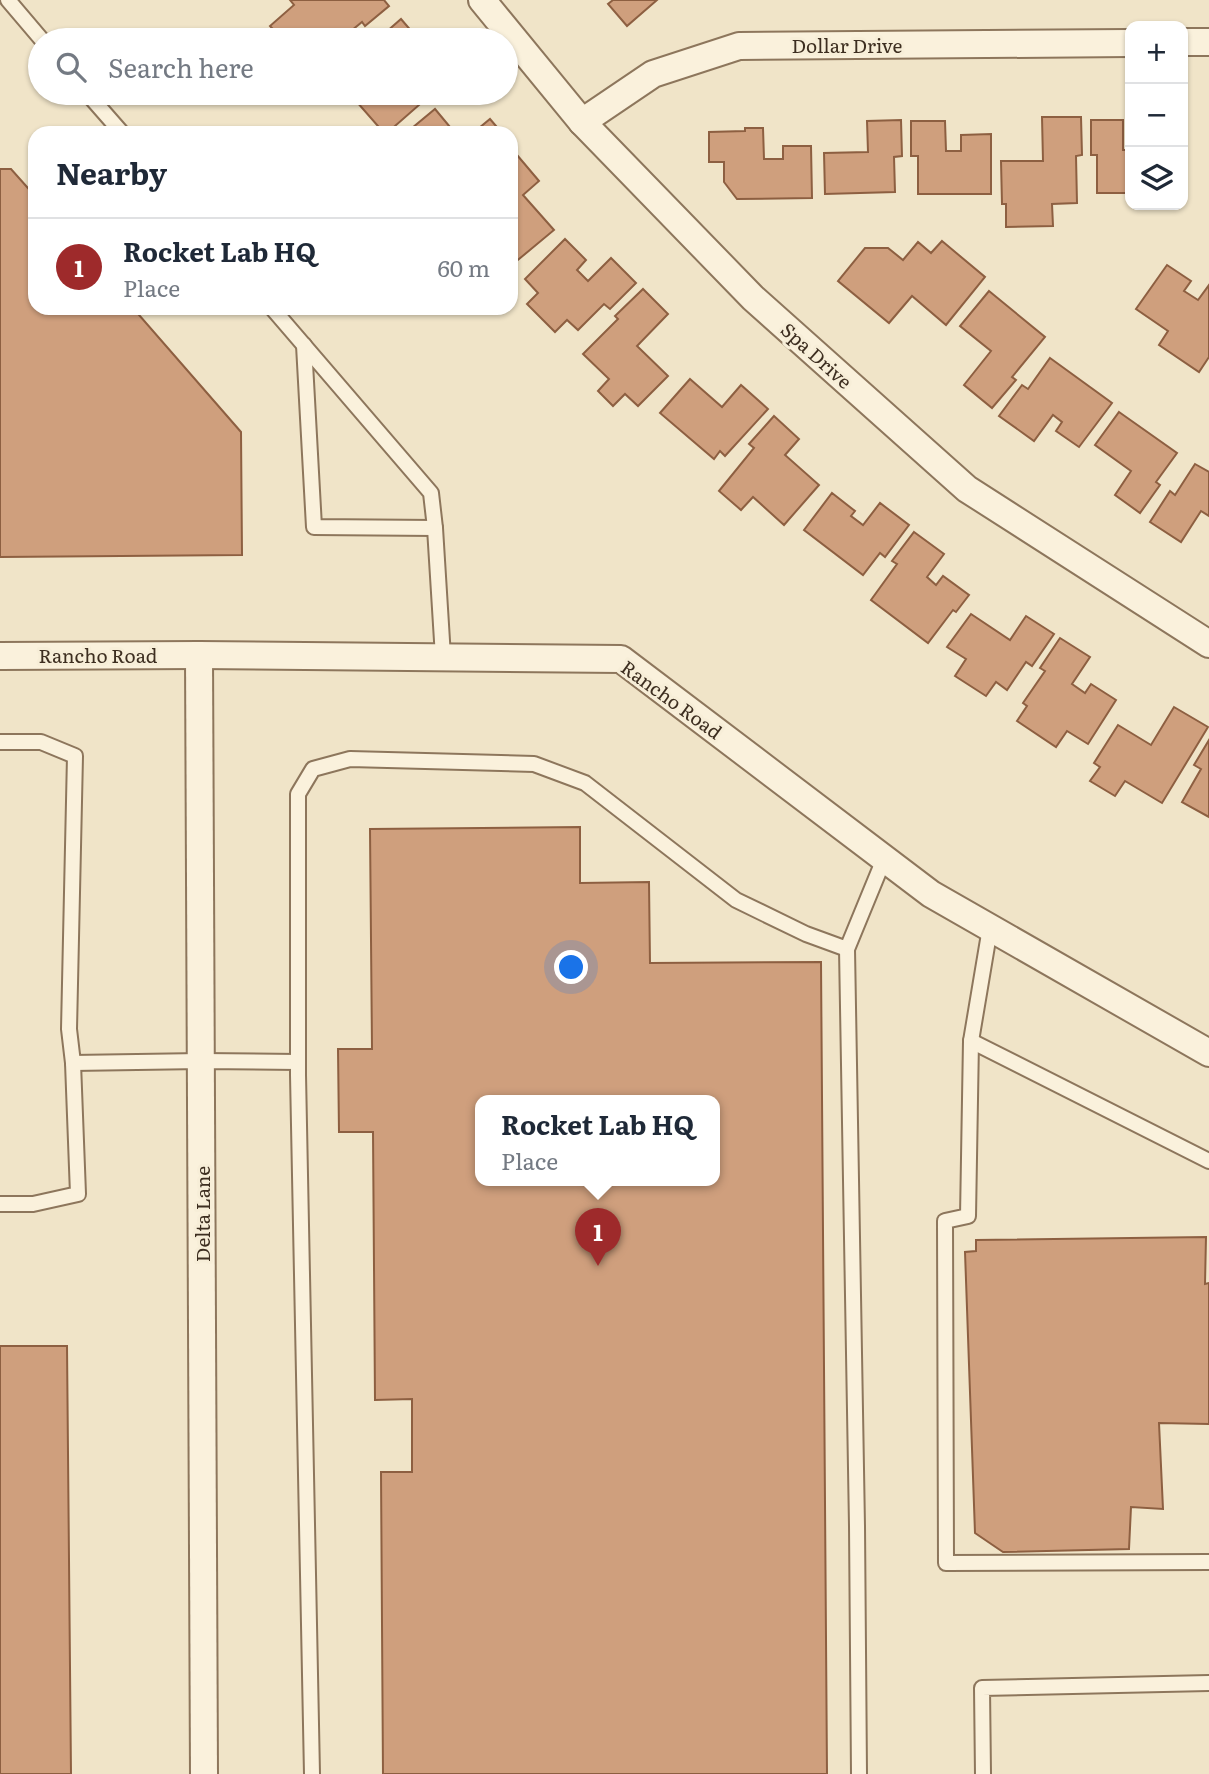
<!DOCTYPE html>
<html lang="en">
<head>
<meta charset="utf-8">
<style>
	:root { --surface:#fff; --page:#f2f2f3; --text:#1f2937; --muted:#747a83; --line:#e0e1e3; --accent:#9e2a2b }
	body { margin:0; font-family:Literata,serif; background:var(--page); color:var(--text) }
	.controls { position:absolute; right:21px; top:21px; display:grid; overflow:hidden; border-radius:14px; box-shadow:0 2px 5px #0004 }
	.controls button { width:63px; height:63px; display:grid; place-items:center; padding:0; border:0; border-bottom:2px solid var(--line); background:var(--surface); color:var(--text); font:35px sans-serif }
	.you { position:absolute; left:572px; top:968px; width:24px; height:24px; margin:-18px; border:5px solid #fff; border-radius:50%; background:#1a73e8; box-shadow:0 0 0 10px #1a73e833 }
	.badge { display:grid; place-items:center; width:46px; height:46px; border-radius:50%; background:var(--accent); color:#fff; font-size:23px; font-weight:700 }
	.pin { position:absolute; translate:-50% -58px; filter:drop-shadow(0 2px 4px #0008) }
	.pin::after { content:''; position:absolute; top:37px; width:24px; height:21px; background:inherit; clip-path:polygon(0 0,100% 0,50% 100%) }
	.popup { position:absolute; left:475px; top:1095px; width:245px; height:91px; box-sizing:border-box; display:grid; place-content:center; border-radius:14px; background:var(--surface); filter:drop-shadow(0 2px 5px #0005); font-size:23px; white-space:nowrap; color:var(--muted) }
	.popup b { font-size:26px; color:var(--text) }
	.popup::after { content:''; position:absolute; left:50%; top:100%; margin-left:-14px; border:14px solid transparent; border-top-color:var(--surface) }
	.list { margin:0; padding:0; list-style:none }
	h2 { display:flex; justify-content:space-between; align-items:center; height:91px; margin:0; padding:0 28px; font-size:30px }
	h2 small { font-size:23px; font-weight:400; color:var(--muted) }
	.list li { display:grid; grid-template-columns:46px 1fr auto; gap:21px; align-items:center; box-sizing:border-box; height:98px; padding:0 28px; border-top:2px solid var(--line) }
	.list b { display:block; font-size:26px; white-space:nowrap }
	.list p { margin:0; font-size:23px; white-space:nowrap; color:var(--muted) }
	.list em { font-size:23px; font-style:normal; color:var(--muted) }
	.icon { flex:none; width:38px; height:38px; fill:none; stroke:currentColor; stroke-width:2; stroke-linecap:round; stroke-linejoin:round }
	.map { position:relative; flex:none; width:1209px; height:1774px; overflow:hidden }
	.search { position:absolute; background:var(--surface); box-shadow:0 2px 5px #0004; left:28px; top:28px; width:490px; height:77px; display:flex; align-items:center; gap:18px; box-sizing:border-box; padding:0 24px; border-radius:38px; color:var(--muted); font-size:26px }
	.panel { position:absolute; background:var(--surface); box-shadow:0 2px 5px #0004; left:28px; top:126px; width:490px; height:189px; border-radius:21px }
	.map>svg:first-child { display:block }
	.building { fill:#cf9f7d; stroke:#8d5f41; stroke-width:2; fill-rule:evenodd }
	.lines { fill:none; stroke-linecap:round; stroke-linejoin:round }
	.service-casing { stroke:#8d765c; stroke-width:18 }
	.minor-casing { stroke:#8d765c; stroke-width:30 }
	.service { stroke:#faf1dc; stroke-width:14 }
	.minor { stroke:#faf1dc; stroke-width:26 }
	.labels { text-anchor:middle; dominant-baseline:central; stroke-width:6; stroke-linejoin:round; paint-order:stroke }
	.street-label { font-size:19px; fill:#3d2e20; stroke:#f7eed8 }
</style>
</head>
<body>
<div class="map">
<svg width="1209" height="1774" viewBox="0 0 1209 1774">
	<rect width="100%" height="100%" fill="#f0e4c8"/>
	<g class="building">
		<path d="M290,0H384L389,6L365,26L362,22L340,40H283L270,26L294,5Z"/>
		<path d="M613,0H657L627,26L608,4Z"/>
		<path d="M401,19L419,40H377Z"/>
		<path d="M349,93H408L419,105L387,133H384Z"/>
		<path d="M435,109L455,133H406Z"/>
		<path d="M1042,117H1081L1082,155L1076,156L1077,203L1052,204L1053,226L1006,227V204H1002L1001,161H1043Z"/>
		<path d="M490,119L502,133H473Z"/>
		<path d="M901,120L902,156L894,157L895,192L825,194L824,153L868,152L867,121Z"/>
		<path d="M1091,120H1123V150H1130V193H1097V155H1091Z"/>
		<path d="M911,121H945L946,151H961V135L991,134V194H918V156H911Z"/>
		<path d="M745,128H763L764,159H783V146H811L812,198L737,199L724,182V162H709V132L745,131Z"/>
		<path d="M517,155L539,181L523,195L554,230L513,264L511,262V161Z"/>
		<path d="M0,169H11L35,196V308H133L241,432L242,555L0,557Z"/>
		<path d="M565,239L586,260L577,270L588,281L611,258L636,283L610,309L604,304L578,330L567,320L555,332L527,304L538,293L525,279Z"/>
		<path d="M942,241L985,277L946,325L912,296L889,323L838,281L865,248H888L903,260L918,242L931,253Z"/>
		<path d="M1167,265L1191,281L1184,291L1198,300L1209,285V357L1199,372L1159,345L1168,331L1136,309Z"/>
		<path d="M643,289L668,314L637,346L668,376L638,406L625,394L613,406L598,391L609,379L583,354L618,319L615,316Z"/>
		<path d="M989,291L1045,337L1012,377L1016,380L992,408L964,385L991,351L960,326Z"/>
		<path d="M1050,358L1112,403L1079,447L1056,431L1062,422L1053,415L1034,441L999,416L1022,385L1028,389Z"/>
		<path d="M690,379L722,407L741,385L768,409L725,456L720,451L714,459L660,413Z"/>
		<path d="M1119,412L1177,453L1156,482L1160,485L1140,513L1115,495L1131,471L1095,445Z"/>
		<path d="M774,416L799,439L785,455L819,485L784,525L753,497L741,510L719,491L754,448L749,444Z"/>
		<path d="M1195,464L1209,472V516L1201,511L1181,542L1150,522L1170,491L1175,495Z"/>
		<path d="M832,493L855,511L851,516L863,525L880,503L909,525L885,557L880,553L863,575L804,530Z"/>
		<path d="M914,532L944,554L927,577L936,585L943,576L969,595L956,612L953,610L928,643L871,600L897,564L892,561Z"/>
		<path d="M971,614L1010,640L1026,616L1054,634L1032,666L1026,662L1007,690L996,682L986,696L955,676L966,659L947,647Z"/>
		<path d="M1060,638L1090,657L1072,684L1085,693L1091,684L1116,700L1088,744L1067,731L1056,747L1017,721L1027,706L1023,703L1045,671L1040,668Z"/>
		<path d="M1174,707L1208,727L1162,803L1125,781L1115,796L1090,781L1100,767L1094,763L1118,725L1151,745Z"/>
		<path d="M1209,740V817L1182,802L1201,769L1194,765Z"/>
		<path d="M580,827V883L649,882L650,963L821,962L827,1774H383L381,1472H412V1399L375,1400L373,1132H339L338,1049H372L370,829ZM481,1100H715V1180H481Z"/>
		<path d="M1206,1237L1205,1284L1209,1283V1424L1159,1423L1163,1509L1131,1507L1129,1549L1003,1552L975,1533L965,1252L976,1251V1240Z"/>
		<path d="M0,1346H67L71,1774H0Z"/>
	</g>
	<g class="lines">
		<defs>
			<g id="service">
				<path d="M8,0L42,40"/>
				<path d="M87,93L122,133"/>
				<path d="M272,308L431,493L435,528L443,657"/>
				<path d="M304,345L314,527L435,528"/>
				<path d="M0,742H41L75,756L69,1029L73,1063L201,1061L298,1062"/>
				<path d="M990,928L971,1041L968,1216L945,1221L946,1563L1209,1562"/>
				<path d="M971,1041L1209,1161"/>
				<path d="M0,1204H33L78,1194L73,1063"/>
				<path d="M312,1774L298,1075V794L313,769L350,759L534,764L585,783L736,900L806,934L847,949"/>
				<path d="M859,1774L857,1526L847,949L884,859"/>
				<path d="M983,1774L982,1688L1209,1683"/>
			</g>
			<g id="minor">
				<path d="M482,0L582,122L753,298L967,489L1209,644"/>
				<path d="M1183,42H1209"/>
				<path d="M582,122L653,74L739,46L1130,43"/>
				<path d="M199,655L204,1774"/>
				<path d="M0,656L199,655L621,659L931,894L1209,1053"/>
			</g>
		</defs>
		<use href="#service" class="service-casing"/>
		<use href="#minor" class="minor-casing"/>
		<use href="#service" class="service"/>
		<use href="#minor" class="minor"/>
	</g>
	<g class="labels">
		<g class="street-label">
			<text x="847" y="45">Dollar Drive</text>
			<text transform="translate(817 355) rotate(42)">Spa Drive</text>
			<text x="98" y="655">Rancho Road</text>
			<text transform="translate(672 699) rotate(36)">Rancho Road</text>
			<text transform="translate(202 1214) rotate(-90)">Delta Lane</text>
		</g>
	</g>
</svg>
<div class="controls">
<button>+</button>
<button>−</button>
<button><svg class="icon" aria-label="layers" viewBox="0 0 24 24"><path d="M12 4l9 5-9 5-9-5zM3 14l9 5 9-5"/></svg></button>
</div>
<div class="you"></div>
<div class="pin badge" style="left:598px;top:1266px">1</div>
<div class="popup"><b>Rocket Lab HQ</b>Place</div>
<div class="search"><svg class="icon" aria-label="search" viewBox="0 0 24 24"><circle cx="10" cy="10" r="6"/><path d="M15 15l6 6"/></svg>Search here</div>
<section class="panel">
<h2>Nearby<small></small></h2>
<ul class="list">
<li><span class="badge">1</span><div><b>Rocket Lab HQ</b><p>Place</p></div><em>60 m</em></li>
</ul>
</section>
</div>
</body>
</html>
